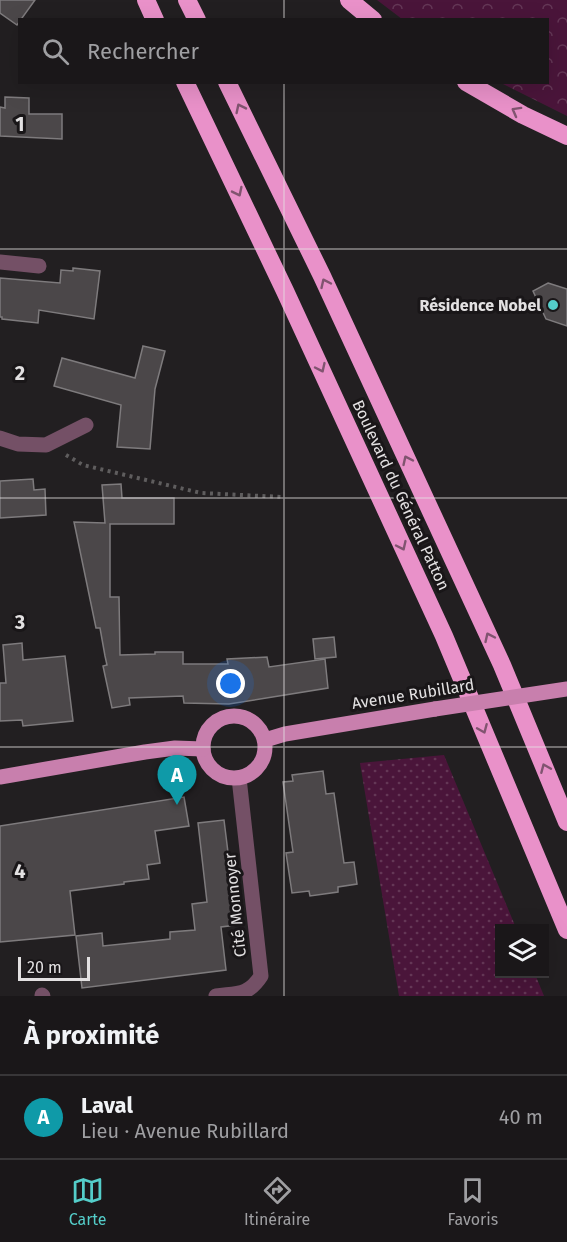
<!DOCTYPE html>
<html lang="fr">
<head>
<meta charset="utf-8">
<style>
	:root { --surface:#1a1719; --page:#232022; --text:#f1f3f6; --muted:#9f9fa2; --line:#383638; --accent:#54cdc9 }
	body { margin:0; font-family:"Fira Sans",sans-serif; background:var(--page); color:var(--text) }
	.controls { position:absolute; right:18px; bottom:18px; display:grid; overflow:hidden; border-radius:0px; box-shadow:0 6px 24px #0002 }
	.controls button { width:54px; height:54px; display:grid; place-items:center; padding:0; border:0; border-bottom:2px solid var(--line); background:var(--surface); color:var(--text); font:30px sans-serif }
	.scale { position:absolute; left:18px; bottom:15px; width:72px; box-sizing:border-box; padding-left:6px; border:3px solid #e3e1e2; border-top:0; font-size:16px; line-height:21px; white-space:nowrap; color:#e3e1e2; -webkit-text-stroke:4px #191618; paint-order:stroke }
	.you { position:absolute; left:231px; top:684px; width:21px; height:21px; margin:-15px; border:4px solid #fff; border-radius:50%; background:#1a73e8; box-shadow:0 0 0 9px #1a73e833 }
	.badge { display:grid; place-items:center; width:39px; height:39px; border-radius:50%; background:var(--accent); color:#fff; font-size:20px; font-weight:700 }
	.pin { position:absolute; translate:-50% -50px; filter:drop-shadow(0 2px 3px #0008) }
	.pin::after { content:''; position:absolute; top:32px; width:21px; height:18px; background:inherit; clip-path:polygon(0 0,100% 0,50% 100%) }
	.list { margin:0; padding:0; list-style:none }
	h2 { display:flex; justify-content:space-between; align-items:center; height:78px; margin:0; padding:0 24px; font-size:26px }
	h2 small { font-size:20px; font-weight:400; color:var(--muted) }
	.list li { display:grid; grid-template-columns:39px 1fr auto; gap:18px; align-items:center; box-sizing:border-box; height:84px; padding:0 24px; border-top:2px solid var(--line) }
	.list b { display:block; font-size:22px; white-space:nowrap }
	.list p { margin:0; font-size:20px; white-space:nowrap; color:var(--muted) }
	.list em { font-size:20px; font-style:normal; color:var(--muted) }
	.icon { flex:none; width:33px; height:33px; fill:none; stroke:currentColor; stroke-width:2; stroke-linecap:round; stroke-linejoin:round }
	.map { position:relative; flex:none; width:567px; height:996px; overflow:hidden }
	.search { position:absolute; background:var(--surface); box-shadow:0 6px 24px #0002; left:18px; right:18px; top:18px; height:66px; display:flex; align-items:center; gap:15px; box-sizing:border-box; padding:0 21px; border-radius:0px; color:var(--muted); font-size:22px }
	.sheet { height:162px; background:var(--surface) }
	nav { display:flex; justify-content:space-around; align-items:center; box-sizing:border-box; height:84px; border-top:2px solid var(--line); background:var(--surface); font-size:16px; color:var(--muted) }
	nav a { display:grid; justify-items:center; gap:3px }
	nav .on { color:var(--accent) }
	.map>svg:first-child { display:block }
	.grass { fill:url(#grass-dots) }
	.forest { fill:url(#forest-crowns) }
	.building { fill:#4b4749; stroke:#7e7b7d; stroke-width:1.5 }
	.lines { fill:none; stroke-linecap:round; stroke-linejoin:round }
	.path { stroke:#5f5d5e; stroke-width:4; stroke-dasharray:3 4.5; stroke-linecap:butt }
	.street { stroke:#745066; stroke-width:15 }
	.primary { stroke:#c87fad; stroke-width:15 }
	.highway { stroke:#e991c9; stroke-width:18 }
	.primary-bridge { stroke:#c87fad; stroke-width:15 }
	.oneway { stroke:#815470 }
	.grid { fill:none; stroke:#e3e1e2; stroke-width:1.5; stroke-opacity:0.55 }
	.poi-dot { fill:#54cdc9; stroke:#191618; stroke-width:2 }
	.labels { text-anchor:middle; dominant-baseline:central; stroke-width:6; stroke-linejoin:round; paint-order:stroke }
	.poi-label { font-size:16px; font-weight:bold; fill:#e3e1e2; stroke:#191618; text-anchor:end }
	.street-label { font-size:16px; fill:#e3e1e2; stroke:#191618 }
	.grid-label { font-size:20px; text-anchor:middle; font-weight:bold; fill:#e3e1e2; stroke:#191618; stroke-width:6; stroke-linejoin:round; paint-order:stroke }
</style>
</head>
<body>
<div class="map">
<svg width="567" height="996" viewBox="0 0 567 996">
	<defs>
		<pattern id="grass-dots" width="8" height="8" patternUnits="userSpaceOnUse" patternTransform="scale(1.5)"><rect width="8" height="8" fill="#4a153a"/><path d="M2 2h.1M6 6h.1" fill="none" stroke="#643756" stroke-width="1.8" stroke-linecap="round"/></pattern>
		<pattern id="forest-crowns" width="20" height="18" patternUnits="userSpaceOnUse" patternTransform="scale(1.5)"><rect width="20" height="18" fill="#4a153a"/><path d="M2 6a3 3 0 1 1 6 0M12 15a3 3 0 1 1 6 0" fill="none" stroke="#643756"/></pattern>
	</defs>
	<rect width="100%" height="100%" fill="#221f21"/>
	<path class="grass" d="M444,755L516,928H500V974H535L544,996H399L360,763Z"/>
	<path class="forest" d="M377,0H567V116L501,83L548,82V20L402,19Z"/>
	<g class="building">
		<path d="M0,0H35L17,25L0,13Z"/>
		<path d="M5,97L29,98V114H62V139L0,136V107L5,108Z"/>
		<path d="M73,268L100,271L94,319L39,310L38,323L2,319V317H0V278L60,283L61,270L73,271Z"/>
		<path d="M548,283L567,289V326L546,319L533,291Z"/>
		<path d="M143,346L165,351L155,389L150,449L117,447L121,405L54,386L62,358L135,378Z"/>
		<path d="M33,479L34,490L45,489L46,515L0,518V481Z"/>
		<path d="M121,484L122,498H174V524H110V597H119L120,655L155,654V652H183V664H228L227,659L267,657L269,667L325,659L328,688L229,704L184,703L183,696L129,698L130,705L112,708L103,666L107,665L105,656L100,628H96L74,522L105,523L102,485Z"/>
		<path d="M334,637L336,657L315,659L313,639Z"/>
		<path d="M22,643L23,660L65,656L73,721L23,726L22,720L0,721V683H6L3,645Z"/>
		<path d="M323,771L326,794L334,793L344,863L354,862L357,884L338,887V892L310,896L309,891L292,893L286,853L293,852L283,782L293,781L292,775Z"/>
		<path d="M184,797L189,826L155,831L160,863L147,865L149,879L124,882V884L70,891L75,935L0,942V826Z"/>
		<path d="M224,820L237,925L221,927L226,970L82,988L76,936L102,933L103,946L170,939V932L195,930L192,904L207,902L198,823Z"/>
	</g>
	<g class="lines">
		<path class="path" d="M66,455L83,465L201,493L283,497"/>
		<g class="street">
			<path d="M0,262L39,266"/>
			<path d="M0,438L18,444L46,445L86,425"/>
			<path d="M42,995L43,996"/>
			<path d="M216,996C237,993 248,996 261,976L239,778"/>
		</g>
		<g class="primary">
			<circle cx="234" cy="747" r="31"/>
			<path d="M265,740L285,734L435,709"/>
			<path d="M0,777L145,752L175,748L203,749"/>
		</g>
		<g class="highway">
			<path d="M146,0L155,20"/>
			<path d="M187,0L197,20"/>
			<path d="M349,0L373,20"/>
			<path d="M185,82L285,291L444,636L567,930"/>
			<path d="M227,82L322,276L502,665L567,822"/>
			<path d="M466,82L523,115L567,136"/>
		</g>
		<path class="primary-bridge" d="M435,709L567,689"/>
	</g>
	<defs><path id="oneway-chevron" d="M-2-3.5L2.5 0L-2 3.5" fill="none" stroke-width="1.6" stroke-linecap="round" stroke-linejoin="round" transform="scale(1.5)"/></defs>
	<g class="oneway">
		<use href="#oneway-chevron" transform="translate(240 108) rotate(-116)"/>
		<use href="#oneway-chevron" transform="translate(516 111) rotate(-151)"/>
		<use href="#oneway-chevron" transform="translate(238 192) rotate(64)"/>
		<use href="#oneway-chevron" transform="translate(325 283) rotate(-115)"/>
		<use href="#oneway-chevron" transform="translate(321 368) rotate(65)"/>
		<use href="#oneway-chevron" transform="translate(407 460) rotate(-115)"/>
		<use href="#oneway-chevron" transform="translate(402 546) rotate(65)"/>
		<use href="#oneway-chevron" transform="translate(489 637) rotate(-115)"/>
		<use href="#oneway-chevron" transform="translate(483 729) rotate(67)"/>
		<use href="#oneway-chevron" transform="translate(545 768) rotate(-113)"/>
	</g>
	<path class="grid" d="M284,0V20M284,82V996M0,249H567M0,498H567M0,747H567"/>
	<circle class="poi-dot" cx="553" cy="305" r="6"/>
	<g class="labels">
		<g class="poi-label">
			<text x="541" y="305">Résidence Nobel</text>
		</g>
		<g class="street-label">
			<text transform="translate(401 495) rotate(65)">Boulevard du Général Patton</text>
			<text transform="translate(413 694) rotate(-9)">Avenue Rubillard</text>
			<text transform="translate(235 905) rotate(-96)">Cité Monnoyer</text>
		</g>
	</g>
	<g class="grid-label">
		<text x="20" y="131">1</text>
		<text x="20" y="380">2</text>
		<text x="20" y="629">3</text>
		<text x="20" y="878">4</text>
	</g>
</svg>
<div class="controls">
<button><svg class="icon" aria-label="layers" viewBox="0 0 24 24"><path d="M12 4l9 5-9 5-9-5zM3 14l9 5 9-5"/></svg></button>
</div>
<div class="scale">20 m</div>
<div class="you"></div>
<div class="pin badge" style="left:177px;top:805px;background:#0f9aa8">A</div>
<div class="search"><svg class="icon" aria-label="search" viewBox="0 0 24 24"><circle cx="10" cy="10" r="6"/><path d="M15 15l6 6"/></svg>Rechercher</div>
</div>
<section class="sheet">
<h2>À proximité<small></small></h2>
<ul class="list">
<li><span class="badge" style="background:#0f9aa8">A</span><div><b>Laval</b><p>Lieu · Avenue Rubillard</p></div><em>40 m</em></li>
</ul>
</section>
<nav>
<a class="on"><svg class="icon" aria-label="map" viewBox="0 0 24 24"><path d="M3 6l6-2 6 2 6-2v14l-6 2-6-2-6 2zM9 4v14M15 6v14"/></svg>Carte</a>
<a><svg class="icon" aria-label="directions" viewBox="0 0 24 24"><path d="M12 3l9 9-9 9-9-9zM9 14v-3h6M13 9l2 2-2 2"/></svg>Itinéraire</a>
<a><svg class="icon" aria-label="saved" viewBox="0 0 24 24"><path d="M7 4h10v16l-5-4-5 4z"/></svg>Favoris</a>
</nav>
</body>
</html>
